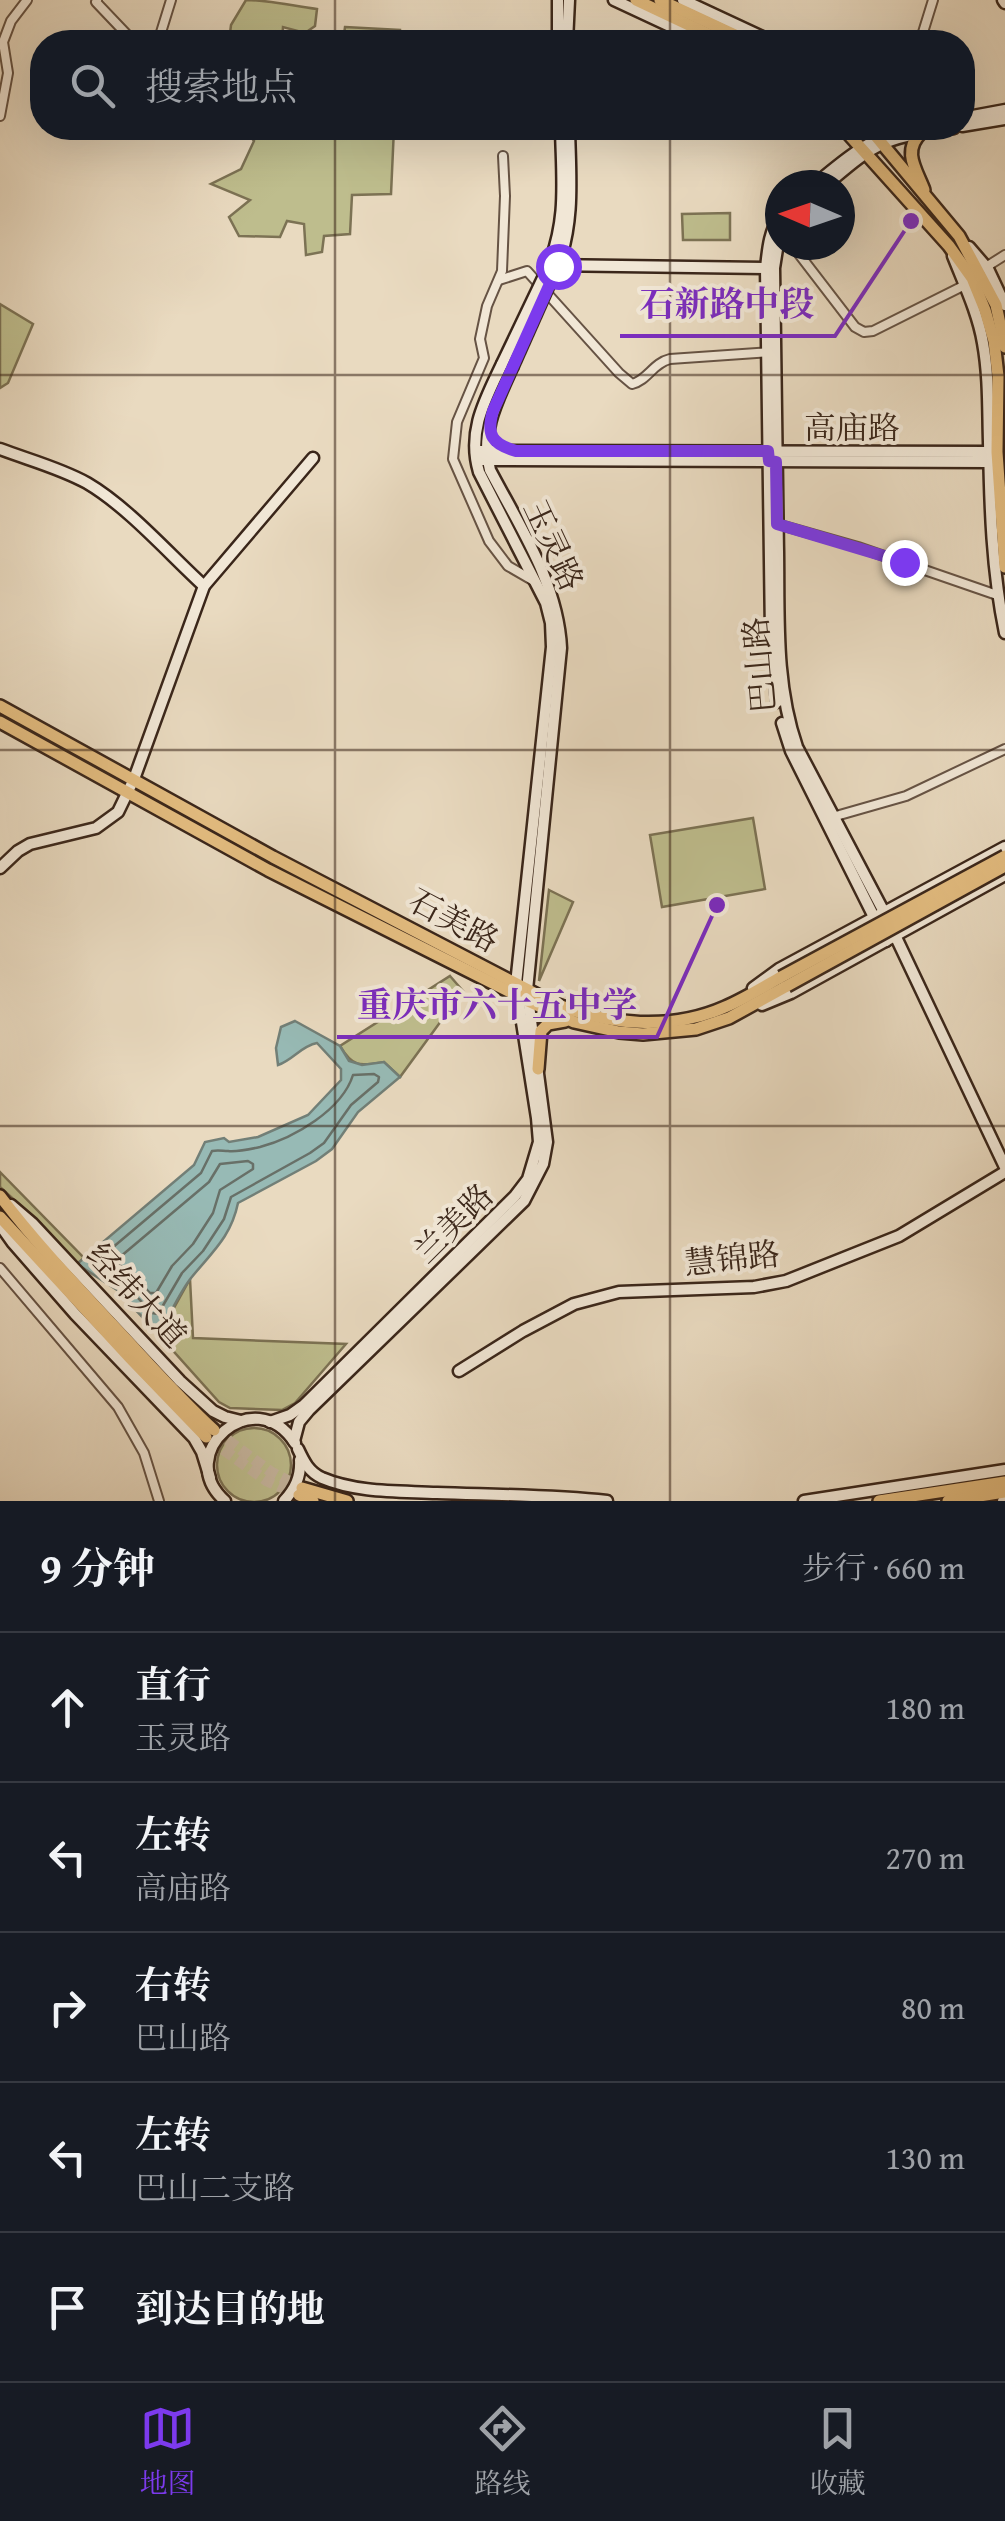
<!DOCTYPE html>
<html lang="zh">
<head>
<meta charset="utf-8">
<style>
	:root { --surface:#171b24; --page:#20242c; --text:#f1f3f6; --muted:#9ea1a6; --line:#363941; --accent:#7c3aed }
	body { margin:0; font-family:"Gentium Book Plus","Noto Serif SC",serif; background:var(--page); color:var(--text) }
	.compass { position:absolute; left:765px; top:170px; width:90px; height:90px; border-radius:50%; background:var(--surface); box-shadow:0 10px 40px #0002; rotate:272deg }
	.stop { position:absolute; width:30px; height:30px; margin:-22px; border:8px solid #7c3aed; border-radius:50%; background:#fff }
	.stop.end { background:#7c3aed; border-color:#fff; box-shadow:0 2px 10px #0008 }
	.list { margin:0; padding:0; list-style:none }
	h2 { display:flex; justify-content:space-between; align-items:center; height:130px; margin:0; padding:0 40px; font-size:42px }
	h2 small { font-size:32px; font-weight:400; color:var(--muted) }
	.list li { display:grid; grid-template-columns:65px 1fr auto; gap:30px; align-items:center; box-sizing:border-box; height:150px; padding:0 40px; border-top:2px solid var(--line) }
	.list b { display:block; font-size:38px; white-space:nowrap }
	.list p { margin:0; font-size:32px; white-space:nowrap; color:var(--muted) }
	.list em { font-size:32px; font-style:normal; color:var(--muted) }
	.icon { flex:none; width:55px; height:55px; fill:none; stroke:currentColor; stroke-width:2; stroke-linecap:round; stroke-linejoin:round }
	.map { position:relative; flex:none; width:1005px; height:1501px; overflow:hidden }
	.search { position:absolute; background:var(--surface); box-shadow:0 10px 40px #0002; left:30px; right:30px; top:30px; height:110px; display:flex; align-items:center; gap:25px; box-sizing:border-box; padding:0 35px; border-radius:40px; color:var(--muted); font-size:38px }
	.sheet { height:880px; background:var(--surface) }
	nav { display:flex; justify-content:space-around; align-items:center; box-sizing:border-box; height:140px; border-top:2px solid var(--line); background:var(--surface); font-size:28px; color:var(--muted) }
	nav a { display:grid; justify-items:center; gap:5px }
	nav .on { color:var(--accent) }
	.map>svg:first-child { display:block }
	.green { fill:#bebd8d; stroke:#7c7254; stroke-width:2.5 }
	.water { fill:#97bab5; stroke:#727f77; stroke-width:2.5 }
	.lines { fill:none; stroke-linecap:round; stroke-linejoin:round }
	.shore { stroke:#687068; stroke-width:2.5 }
	.primary-tunnel { stroke:#c6b69f; stroke-width:11; stroke-dasharray:11 5.5; stroke-linecap:butt }
	.street-casing { stroke:#665344; stroke-width:12 }
	.secondary-casing { stroke:#3a261a; stroke-width:15 }
	.primary-casing { stroke:#3a261a; stroke-width:16 }
	.street { stroke:#f1e7d6; stroke-width:8 }
	.secondary { stroke:#f1e7d6; stroke-width:10 }
	.primary { stroke:#e4bd80; stroke-width:11 }
	.secondary-bridge-casing { stroke:#3a261a; stroke-width:15; stroke-linecap:butt }
	.primary-bridge-casing { stroke:#3a261a; stroke-width:16; stroke-linecap:butt }
	.secondary-bridge { stroke:#f1e7d6; stroke-width:10 }
	.primary-bridge { stroke:#e4bd80; stroke-width:11 }
	.route { stroke:#7c3aed; stroke-width:12 }
	.grid { fill:none; stroke:#3a261a; stroke-width:2.5; stroke-opacity:0.55 }
	.labels { text-anchor:middle; dominant-baseline:central; stroke-width:8; stroke-linejoin:round; paint-order:stroke }
	.street-label { font-size:32px; fill:#3a261a; stroke:#f1e7d6 }
	.leader { fill:none; stroke:#7b2cbf; stroke-width:4 }
	.callout-dot { fill:#7b2cbf; stroke:#f1e7d6; stroke-width:4 }
	.callout-label { font-size:35px; text-anchor:middle; font-weight:bold; fill:#7b2cbf; stroke:#f1e7d6; stroke-width:8; stroke-linejoin:round; paint-order:stroke }
</style>
</head>
<body>
<div class="map">
<svg width="1005" height="1501" viewBox="0 0 1005 1501">
	<rect width="100%" height="100%" fill="#e9dac0"/>
	<filter id="stains"><feTurbulence type="fractalNoise" baseFrequency=".002" numOctaves="4"/><feColorMatrix values="0 0 0 0 .2 0 0 0 0 .09 0 0 0 0 .02 0 0 0 .5 -.17"/></filter>
	<radialGradient id="worn" r=".72"><stop offset=".6" stop-color="#630" stop-opacity="0"/><stop offset="1" stop-color="#630" stop-opacity=".3"/></radialGradient>
	<g class="green">
		<path d="M246,0C270,0 293,6 317,9L315,26L305,33L283,27L282,42H229L231,25Z"/>
		<path d="M345,27L400,30V42H343Z"/>
		<path d="M244,128H394L391,194L352,195L350,234L324,236L322,252L306,255L304,224L287,221L280,237L239,236L229,217L250,200L211,184L241,169L254,141Z"/>
		<path d="M730,213V240H683L682,214Z"/>
		<path d="M0,304L33,324L8,383L0,388Z"/>
		<path d="M753,818L765,889L662,907L650,835Z"/>
		<path d="M549,890L573,902L539,981Z"/>
		<path d="M450,976L463,991L400,1077L384,1062C360,1066 353,1068 340,1046Z"/>
		<path d="M0,1172L84,1258L77,1264L34,1218L0,1187Z"/>
		<path d="M190,1279L193,1338L346,1344L295,1403L282,1410L230,1408L219,1402L159,1335Z"/>
		<circle cx="254" cy="1465" r="37"/>
	</g>
	<path class="water" d="M295,1021L340,1046L349,1061L362,1065L384,1062L400,1077L358,1112L332,1149L316,1161L238,1203C231,1237 212,1252 191,1278C178,1295 169,1316 159,1335L117,1290L77,1264L194,1165L205,1142L224,1138L229,1142L258,1137L308,1115L341,1080V1069L317,1043C301,1046 293,1060 278,1065L276,1048L281,1027Z"/>
	<g class="lines">
		<g class="shore">
			<path d="M374,1074L379,1077L378,1082L351,1105L324,1143L310,1153L231,1197L224,1219L203,1251L182,1273L158,1314L152,1313L124,1283L98,1265L99,1259L201,1173L212,1151C218,1150 223,1151 228,1151C237,1152 251,1149 260,1147C294,1138 342,1110 353,1075Z"/>
			<path d="M248,1161L253,1164V1169L220,1190L213,1213L193,1244L172,1266L156,1293H150L132,1274L119,1264L120,1257L209,1182L220,1164Z"/>
		</g>
		<g class="primary-tunnel">
			<path d="M214,1430L271,1472L302,1488"/>
			<path d="M210,1440L267,1481L299,1495"/>
		</g>
		<defs>
			<g id="street">
				<path d="M97,0L96,2L134,42"/>
				<path d="M158,42L171,0"/>
				<path d="M920,42L933,0"/>
				<path d="M0,116L8,73L3,42L11,21L27,0"/>
				<path d="M503,156L505,196L502,271L487,306L480,339L484,358L457,422L453,459L489,541L508,566L534,581"/>
				<path d="M792,245L855,327L864,332L873,331L965,285"/>
				<path d="M986,267L1005,255"/>
				<path d="M499,280L527,271L619,373L632,384C648,380 653,363 670,359L771,352"/>
				<path d="M777,524L858,547L997,595"/>
				<path d="M829,818L906,796L1005,749"/>
				<path d="M0,1268L118,1407L144,1453L159,1501"/>
			</g>
			<g id="secondary">
				<path d="M558,0V42"/>
				<path d="M614,0L704,42"/>
				<path d="M683,0L773,42"/>
				<path d="M1003,0L1005,3"/>
				<path d="M567,42L569,0"/>
				<path d="M962,118L1005,110"/>
				<path d="M962,126L1005,119"/>
				<path d="M814,185C844,160 870,137 909,128"/>
				<path d="M826,185C844,170 862,153 884,143C906,134 931,131 954,128"/>
				<path d="M780,230L774,268C775,363 776,457 778,551C779,617 775,684 797,747L884,912L1005,1167"/>
				<path d="M969,247L988,269L1005,305"/>
				<path d="M953,256C964,284 978,313 983,343C989,376 988,409 989,442C990,506 992,570 1005,633"/>
				<path d="M549,265L773,268"/>
				<path d="M557,268C575,222 570,176 569,128"/>
				<path d="M547,269C568,220 562,180 561,128"/>
				<path d="M0,449C29,460 60,468 87,483C128,507 169,554 204,586"/>
				<path d="M480,451L989,452"/>
				<path d="M482,460L989,462"/>
				<path d="M777,702L771,635L766,268C768,250 769,232 780,216"/>
				<path d="M782,723L791,751L886,941"/>
				<path d="M0,868L18,851L30,844L96,828L118,812L134,779L204,586L313,458"/>
				<path d="M753,988L779,969L1005,847"/>
				<path d="M762,1005L791,993L1005,875"/>
				<path d="M11,1205L32,1223L180,1381L213,1411L225,1417L241,1421"/>
				<path d="M0,1225L13,1243L75,1314L194,1438L202,1452L210,1478"/>
				<path d="M459,1371L523,1331L574,1304L619,1292L754,1287L786,1281L899,1236L1005,1172"/>
				<path d="M270,1422L290,1415L304,1405L515,1196L528,1179L539,1142L537,1118L516,984L552,647L551,623L546,603L479,472C467,431 485,400 502,364"/>
				<path d="M294,1441L299,1422L309,1410L524,1201L543,1164L547,1142L527,990L561,648C558,584 520,527 490,470C480,433 497,401 512,368"/>
				<path d="M298,1449C304,1462 309,1472 322,1478C357,1493 400,1491 437,1493C494,1495 551,1495 607,1501"/>
				<path d="M225,1501C172,1454 254,1380 295,1443"/>
				<path d="M284,1501C295,1489 301,1477 300,1460"/>
				<path d="M804,1501L1005,1470"/>
				<path d="M1003,1501H1005"/>
			</g>
			<g id="primary">
				<path d="M636,0L725,42"/>
				<path d="M660,0L750,42"/>
				<path d="M843,128L949,246L972,278L985,310L994,341L998,376L997,452L1005,567"/>
				<path d="M869,128L959,236L996,305L1005,347"/>
				<path d="M921,133C902,151 916,169 924,190"/>
				<path d="M0,706L273,857L555,1004C609,1025 671,1031 725,1007C744,999 763,987 781,977"/>
				<path d="M0,722L268,870L528,1001L574,1022L619,1032L643,1034L696,1029L729,1018L787,986"/>
				<path d="M538,1069L541,1031L548,1024L565,1021"/>
				<path d="M0,1196C35,1242 74,1283 112,1324C146,1360 178,1397 214,1430"/>
				<path d="M0,1217L130,1358L206,1437"/>
				<path d="M302,1488L347,1501"/>
				<path d="M299,1495L313,1501"/>
				<path d="M879,1501L1005,1482"/>
				<path d="M948,1501L1005,1492"/>
			</g>
		</defs>
		<use href="#street" class="street-casing"/>
		<use href="#secondary" class="secondary-casing"/>
		<use href="#primary" class="primary-casing"/>
		<use href="#street" class="street"/>
		<use href="#secondary" class="secondary"/>
		<use href="#primary" class="primary"/>
		<defs>
			<g id="secondary-bridge">
				<path d="M502,364L544,276"/>
				<path d="M512,368L552,278"/>
			</g>
			<g id="primary-bridge">
				<path d="M781,977L1005,856"/>
				<path d="M787,986L1005,866"/>
			</g>
		</defs>
		<use href="#secondary-bridge" class="secondary-bridge-casing"/>
		<use href="#primary-bridge" class="primary-bridge-casing"/>
		<use href="#secondary-bridge" class="secondary-bridge"/>
		<use href="#primary-bridge" class="primary-bridge"/>
	</g>
	<g class="lines">
		<path class="route" d="M558,266L493,411C486,435 492,444 516,451H768L769,461L776,462L777,524L904,562"/>
	</g>
	<path class="grid" d="M335,0V42M670,0V42M335,128V1501M670,128V1501M0,375H1005M0,750H1005M0,1126H1005"/>
	<g class="labels">
		<g class="street-label">
			<text x="852" y="427">高庙路</text>
			<text transform="translate(554 545) rotate(65)">玉灵路</text>
			<text transform="translate(759 665) rotate(-95)">巴山路</text>
			<text transform="translate(454 920) rotate(28)">石美路</text>
			<text transform="translate(453 1223) rotate(-45)">兰美路</text>
			<text transform="translate(732 1258) rotate(-6)">慧锦路</text>
			<text transform="translate(137 1295) rotate(47)">经纬大道</text>
		</g>
	</g>
	<path class="leader" d="M911 221L835 336H620M717 905L657 1037H337"/>
	<g class="callout-dot">
		<circle cx="911" cy="221" r="10"/>
		<circle cx="717" cy="905" r="10"/>
	</g>
	<g class="callout-label">
		<text x="727" y="316">石新路中段</text>
		<text x="497" y="1017">重庆市六十五中学</text>
	</g>
	<rect width="100%" height="100%" filter="url(#stains)"/>
	<rect width="100%" height="100%" fill="url(#worn)"/>
</svg>
<svg class="compass" viewBox="-18 -18 36 36"><path d="M0-13l5 13h-10z" fill="#e53935"/><path d="M0 13l5-13h-10z" fill="#9ea1a6"/></svg>
<div class="stop" style="left:558px;top:266px"></div>
<div class="stop end" style="left:904px;top:562px"></div>
<div class="search"><svg class="icon" aria-label="search" viewBox="0 0 24 24"><circle cx="10" cy="10" r="6"/><path d="M15 15l6 6"/></svg>搜索地点</div>
</div>
<section class="sheet">
<h2>9 分钟<small>步行 · 660 m</small></h2>
<ul class="list">
<li><svg class="icon" aria-label="ahead" viewBox="0 0 24 24"><path d="M12 20V5M6 11l6-6 6 6"/></svg><div><b>直行</b><p>玉灵路</p></div><em>180 m</em></li>
<li><svg class="icon" aria-label="left" viewBox="0 0 24 24"><path d="M17 20v-9H6M10 6l-5 5 5 5"/></svg><div><b>左转</b><p>高庙路</p></div><em>270 m</em></li>
<li><svg class="icon" aria-label="right" viewBox="0 0 24 24"><path d="M7 20v-9h11M14 6l5 5-5 5"/></svg><div><b>右转</b><p>巴山路</p></div><em>80 m</em></li>
<li><svg class="icon" aria-label="left" viewBox="0 0 24 24"><path d="M17 20v-9H6M10 6l-5 5 5 5"/></svg><div><b>左转</b><p>巴山二支路</p></div><em>130 m</em></li>
<li><svg class="icon" aria-label="arrive" viewBox="0 0 24 24"><path d="M6 21V4h12l-3 4 3 4H6"/></svg><div><b>到达目的地</b></div></li>
</ul>
</section>
<nav>
<a class="on"><svg class="icon" aria-label="map" viewBox="0 0 24 24"><path d="M3 6l6-2 6 2 6-2v14l-6 2-6-2-6 2zM9 4v14M15 6v14"/></svg>地图</a>
<a><svg class="icon" aria-label="directions" viewBox="0 0 24 24"><path d="M12 3l9 9-9 9-9-9zM9 14v-3h6M13 9l2 2-2 2"/></svg>路线</a>
<a><svg class="icon" aria-label="saved" viewBox="0 0 24 24"><path d="M7 4h10v16l-5-4-5 4z"/></svg>收藏</a>
</nav>
</body>
</html>
